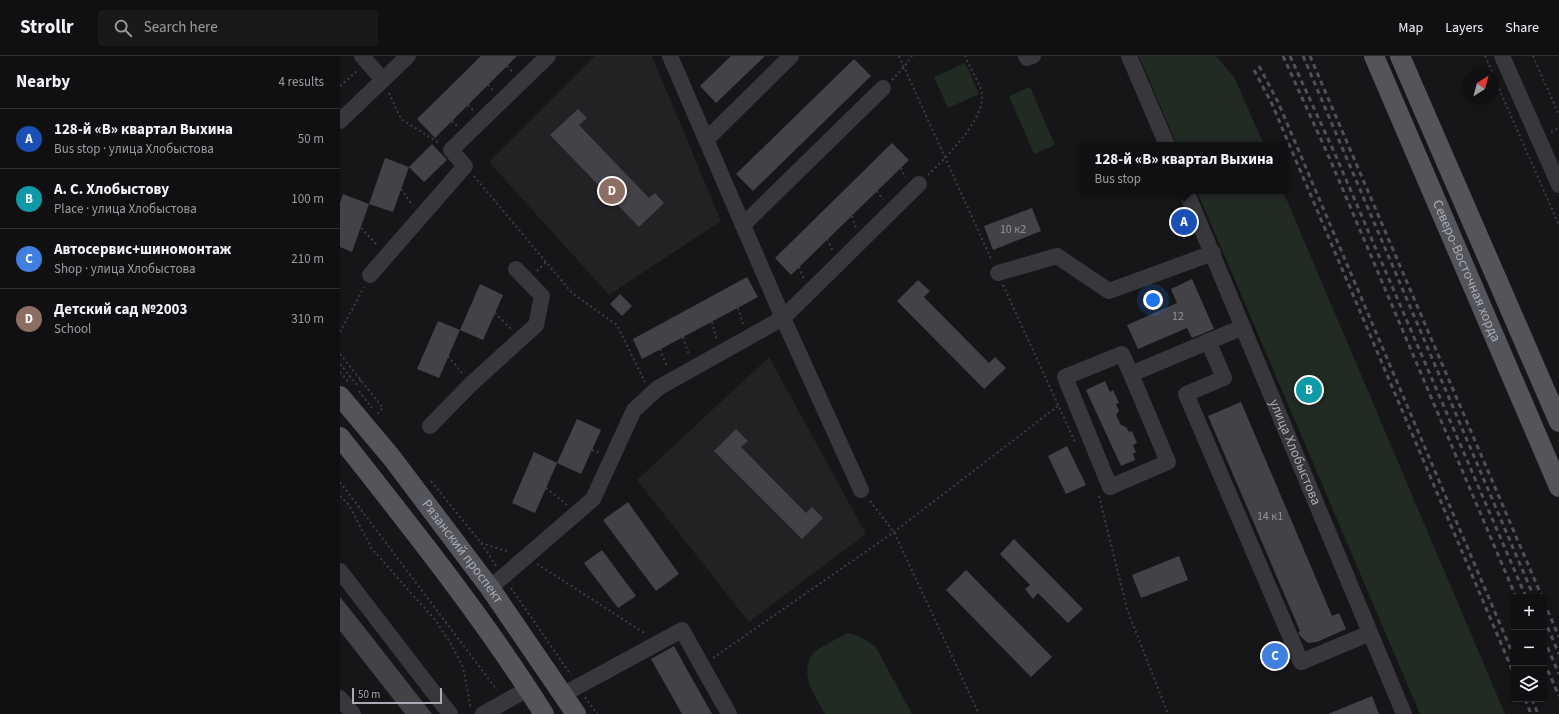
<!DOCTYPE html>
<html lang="en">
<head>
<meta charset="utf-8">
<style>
	:root { --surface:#101012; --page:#19191b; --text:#f1f3f6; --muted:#9c9d9f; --line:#303032; --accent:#b45309 }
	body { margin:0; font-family:"Source Sans 3",sans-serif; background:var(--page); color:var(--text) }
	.controls { position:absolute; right:12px; bottom:12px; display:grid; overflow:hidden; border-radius:4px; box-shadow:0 2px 6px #0003 }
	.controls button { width:36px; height:36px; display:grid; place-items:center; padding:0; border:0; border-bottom:1px solid var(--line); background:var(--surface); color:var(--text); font:20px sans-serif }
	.compass { position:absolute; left:1123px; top:12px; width:36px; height:36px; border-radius:50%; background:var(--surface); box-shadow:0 2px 6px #0003; rotate:36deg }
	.scale { position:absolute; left:12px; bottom:10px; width:90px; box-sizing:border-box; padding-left:4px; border:2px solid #a9acb6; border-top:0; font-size:11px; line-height:14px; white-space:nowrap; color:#a9acb6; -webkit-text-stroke:3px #111113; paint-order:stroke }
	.you { position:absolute; left:813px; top:244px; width:14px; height:14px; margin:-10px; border:3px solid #fff; border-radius:50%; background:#1a73e8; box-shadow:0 0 0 6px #1a73e833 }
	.badge { display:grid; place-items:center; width:26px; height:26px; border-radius:50%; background:var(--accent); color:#fff; font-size:13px; font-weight:700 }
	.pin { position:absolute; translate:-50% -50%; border:2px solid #fff; box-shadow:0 1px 4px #0006 }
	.popup { position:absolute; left:740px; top:86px; width:208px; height:52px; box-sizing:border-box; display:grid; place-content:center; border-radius:4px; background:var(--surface); filter:drop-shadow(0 1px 3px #0005); font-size:13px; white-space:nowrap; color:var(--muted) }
	.popup b { font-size:15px; color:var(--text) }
	.popup::after { content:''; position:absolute; left:50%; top:100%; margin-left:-8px; border:8px solid transparent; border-top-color:var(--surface) }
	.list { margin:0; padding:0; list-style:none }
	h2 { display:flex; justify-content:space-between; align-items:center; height:52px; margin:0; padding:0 16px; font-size:17px }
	h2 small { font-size:13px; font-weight:400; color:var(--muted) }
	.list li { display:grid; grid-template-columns:26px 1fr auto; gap:12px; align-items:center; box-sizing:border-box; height:60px; padding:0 16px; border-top:1px solid var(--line) }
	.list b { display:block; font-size:15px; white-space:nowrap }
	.list p { margin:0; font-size:13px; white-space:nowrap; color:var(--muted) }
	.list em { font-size:13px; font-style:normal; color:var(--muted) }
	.icon { flex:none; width:22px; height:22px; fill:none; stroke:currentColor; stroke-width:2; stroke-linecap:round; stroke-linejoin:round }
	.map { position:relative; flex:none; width:1219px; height:658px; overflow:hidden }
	header { display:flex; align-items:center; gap:24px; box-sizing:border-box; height:56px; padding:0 20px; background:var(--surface); border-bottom:1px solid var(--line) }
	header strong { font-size:19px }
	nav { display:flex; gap:22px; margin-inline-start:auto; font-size:14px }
	.search { width:280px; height:36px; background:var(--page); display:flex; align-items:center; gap:10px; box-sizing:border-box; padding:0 14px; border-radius:4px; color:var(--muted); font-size:15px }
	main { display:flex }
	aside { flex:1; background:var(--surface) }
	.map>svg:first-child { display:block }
	.built { fill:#222224 }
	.green { fill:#222a24 }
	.building { fill:#434347 }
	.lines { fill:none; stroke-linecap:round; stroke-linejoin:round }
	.path { stroke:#3d3e43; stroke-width:2; stroke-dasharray:2 3; stroke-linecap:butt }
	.minor { stroke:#37373c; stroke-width:16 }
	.major { stroke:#54545b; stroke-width:20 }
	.rail { stroke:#505157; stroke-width:3; stroke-dasharray:5 4; stroke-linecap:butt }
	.labels { text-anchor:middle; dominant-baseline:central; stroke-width:3; stroke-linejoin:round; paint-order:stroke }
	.number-label { font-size:12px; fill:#90929a }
	.street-label { font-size:14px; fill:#a9acb6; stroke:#111113 }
</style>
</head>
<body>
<header>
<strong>Strollr</strong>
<div class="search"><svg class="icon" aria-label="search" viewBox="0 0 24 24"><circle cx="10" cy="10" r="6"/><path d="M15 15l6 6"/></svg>Search here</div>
<nav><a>Map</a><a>Layers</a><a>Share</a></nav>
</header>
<main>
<aside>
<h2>Nearby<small>4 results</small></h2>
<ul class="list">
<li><span class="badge" style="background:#1a4fb4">A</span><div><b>128-й «В» квартал Выхина</b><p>Bus stop · улица Хлобыстова</p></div><em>50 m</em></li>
<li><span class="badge" style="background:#0f9aa8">B</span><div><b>А. С. Хлобыстову</b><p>Place · улица Хлобыстова</p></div><em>100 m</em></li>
<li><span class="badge" style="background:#3f7fe0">C</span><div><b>Автосервис+шиномонтаж</b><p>Shop · улица Хлобыстова</p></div><em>210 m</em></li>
<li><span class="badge" style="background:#8d6e63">D</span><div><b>Детский сад №2003</b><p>School</p></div><em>310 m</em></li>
</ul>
</aside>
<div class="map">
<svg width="1219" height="658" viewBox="0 0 1219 658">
	<rect width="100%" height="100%" fill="#161618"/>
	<g class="built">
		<path d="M255,0H312L381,165L269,239L149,106Z"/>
		<path d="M429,301L526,478L409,566L297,424Z"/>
	</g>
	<g class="green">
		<path d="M799,0H876L894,21L924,89H837Z"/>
		<path d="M625,7L639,38L608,52L594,21Z"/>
		<path d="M690,31L715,89L694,98L669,40Z"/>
		<path d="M857,135H943L1165,658H1080Z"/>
		<path d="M508,577L519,580L535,590L572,658H485C476,641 458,617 473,598C477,592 501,581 508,577Z"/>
	</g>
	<g class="building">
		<path d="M141,0H177L95,82L77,63Z"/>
		<path d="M391,0H425L376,47L360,30Z"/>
		<path d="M514,3L531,20L413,135L396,118Z"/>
		<path d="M238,53L247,62L239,69L309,142L315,137L324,147L299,171L210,79Z"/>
		<path d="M552,87L569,104L451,219L435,202Z"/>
		<path d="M92,88L107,104L84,126L69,111Z"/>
		<path d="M45,102L69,111L53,156L29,148Z"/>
		<path d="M3,138L29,148L12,196L0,191V147Z"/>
		<path d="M692,152L701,175L653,194L644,170Z"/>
		<path d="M407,221L418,241L302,303L293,283Z"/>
		<path d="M852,223L874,273L852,282L847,272L798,293L787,269L837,247L831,233Z"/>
		<path d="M578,224L590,235L584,241L649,307L655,301L666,312L644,333L557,245Z"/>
		<path d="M140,228L163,239L143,284L120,274Z"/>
		<path d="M280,238L292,250L282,260L270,248Z"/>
		<path d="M98,265L120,274L99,322L77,313Z"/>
		<path d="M765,325L770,336L773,334L779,347L776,348L779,355L776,359L781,369L786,371L789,376L792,375L797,387L793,389L796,396L793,398L795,404L781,410L746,334Z"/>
		<path d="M901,346L992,560L999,557L1006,573L977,586L968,587L960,580L958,576L960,575L868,360Z"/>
		<path d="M237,363L261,374L241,418L217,407Z"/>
		<path d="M396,373L408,385L401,391L466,457L472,451L483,462L462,483L374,395Z"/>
		<path d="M727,390L746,429L726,438L708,400Z"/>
		<path d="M194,396L217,407L195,457L172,447Z"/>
		<path d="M288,446L339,518L316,535L263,464Z"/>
		<path d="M674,483L743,553L728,567L698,537L693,543L685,533L690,529L660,498Z"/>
		<path d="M262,494L296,540L278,552L244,507Z"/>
		<path d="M839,500L848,524L801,542L792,519Z"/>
		<path d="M626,514L712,601L691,621L606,534Z"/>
		<path d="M0,541L24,571L92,658H65L0,575Z"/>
		<path d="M334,590L350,619L372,658H342L311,603Z"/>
		<path d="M1032,640L1039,658H988Z"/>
	</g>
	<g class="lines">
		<g class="path">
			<path d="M559,0L652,205"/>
			<path d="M1145,0L1153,18"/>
			<path d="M1193,0L1219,59"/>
			<path d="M167,10L172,15"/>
			<path d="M1153,19L1219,169"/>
			<path d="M552,24L564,11L572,0"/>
			<path d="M148,29L153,34"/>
			<path d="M0,30L17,15"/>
			<path d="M49,37L61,63L99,87"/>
			<path d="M128,49L133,54"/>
			<path d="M112,65L117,70"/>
			<path d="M1211,76L1219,72"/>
			<path d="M561,112L565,122"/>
			<path d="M588,119C606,101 645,64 642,37C641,30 628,8 625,0"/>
			<path d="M134,120L232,237L277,269L305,326"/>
			<path d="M61,133L73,150"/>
			<path d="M537,135L543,144"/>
			<path d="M512,160L516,172"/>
			<path d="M21,172L38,190"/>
			<path d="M487,183L493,195"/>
			<path d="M459,211L464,223"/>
			<path d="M197,215L206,206"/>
			<path d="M663,229L736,388"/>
			<path d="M398,252L403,268"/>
			<path d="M155,257L171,273"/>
			<path d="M372,266L377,284"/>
			<path d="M0,276L24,231"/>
			<path d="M343,281L349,299"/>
			<path d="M320,293L327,311"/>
			<path d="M0,298L43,352L37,358L38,359"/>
			<path d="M108,300L123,318"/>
			<path d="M0,308L16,328L21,324"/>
			<path d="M0,316L8,325"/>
			<path d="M19,335L32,352"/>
			<path d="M252,394L260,397"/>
			<path d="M91,425L141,487L156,510"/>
			<path d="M0,426L157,634"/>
			<path d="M206,432L227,449"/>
			<path d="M0,440L9,449L32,493L96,565L111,588L123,611L131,653"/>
			<path d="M759,440L787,553L828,658"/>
			<path d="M530,445L554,476L639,658"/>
			<path d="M141,487L169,496"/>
			<path d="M197,508L306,578"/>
			<path d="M171,532L231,619"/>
			<path d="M373,602L554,476L718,350"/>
			<path d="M245,641L257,658"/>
		</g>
		<g class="minor">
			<path d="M22,0L43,24"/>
			<path d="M330,0L443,262L521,434"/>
			<path d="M686,0L687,2L693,0"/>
			<path d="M789,0L827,89"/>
			<path d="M1162,0L1219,129"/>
			<path d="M0,65L68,0"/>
			<path d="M366,84L451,0"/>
			<path id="s1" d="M846,135L1064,658"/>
			<path d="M403,169L543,32"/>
			<path d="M658,217L717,200L769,235L873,197"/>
			<path d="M30,219L125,110L111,94L208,0"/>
			<path d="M868,285L884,322L846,338L961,606L1030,577"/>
			<path d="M791,318L782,298L725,321L770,431L828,406L791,318L903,271"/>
			<path d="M90,370L131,328L196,269L202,240L176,213"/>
			<path d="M0,515L110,658"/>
			<path d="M150,532L253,443L294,354L318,332L443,262L579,128"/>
			<path d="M224,638L342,574L389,658"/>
			<path d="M0,642L13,658"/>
			<path d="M143,658L188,633"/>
		</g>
		<g class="major">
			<path id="s2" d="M1034,0L1219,431"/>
			<path d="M1060,0L1219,366"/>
			<path id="s3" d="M0,340L52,402L150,532L236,658"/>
			<path d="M0,381C71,471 143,561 204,658"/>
		</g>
		<g class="rail">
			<path d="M943,0L989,101L1176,541"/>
			<path d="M950,0L995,98L1186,541"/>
			<path d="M963,0L1194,541"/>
			<path d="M970,0L1202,541"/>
			<path d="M919,10L938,46L1174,601"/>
			<path d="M914,14L932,48L1174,618"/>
			<path d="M1204,546L1219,581"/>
			<path d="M1204,563L1219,598"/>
			<path d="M1204,583L1219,618"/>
			<path d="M1204,606L1219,640"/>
			<path d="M1185,643L1191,658"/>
			<path d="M1192,643L1198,658"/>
		</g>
	</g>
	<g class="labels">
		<g class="number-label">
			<text x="673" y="173">10 к2</text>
			<text x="838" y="260">12</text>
			<text x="930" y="460">14 к1</text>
		</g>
		<g class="street-label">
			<text stroke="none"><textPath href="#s2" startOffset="234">Северо-Восточная хорда</textPath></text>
			<text stroke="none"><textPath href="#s1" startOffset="283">улица Хлобыстова</textPath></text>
			<text stroke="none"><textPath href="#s3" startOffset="198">Рязанский проспект</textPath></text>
		</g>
	</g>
</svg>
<div class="controls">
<button>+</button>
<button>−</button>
<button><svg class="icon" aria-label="layers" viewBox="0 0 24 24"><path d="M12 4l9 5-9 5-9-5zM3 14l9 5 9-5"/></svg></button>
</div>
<svg class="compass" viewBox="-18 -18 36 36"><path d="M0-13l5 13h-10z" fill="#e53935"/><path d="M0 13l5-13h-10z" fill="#9c9d9f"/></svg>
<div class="scale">50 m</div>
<div class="you"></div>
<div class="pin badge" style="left:844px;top:166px;background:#1a4fb4">A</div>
<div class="popup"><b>128-й «В» квартал Выхина</b>Bus stop</div>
<div class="pin badge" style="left:969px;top:334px;background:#0f9aa8">B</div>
<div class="pin badge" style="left:935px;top:600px;background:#3f7fe0">C</div>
<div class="pin badge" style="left:272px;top:135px;background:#8d6e63">D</div>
</div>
</main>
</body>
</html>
